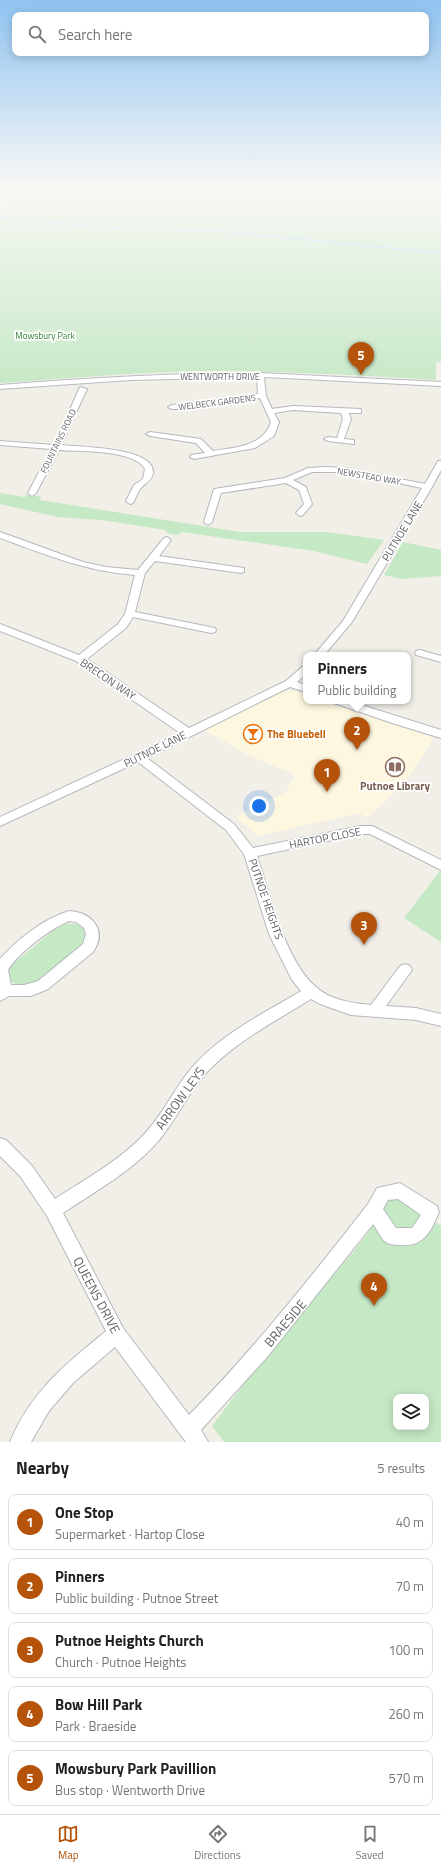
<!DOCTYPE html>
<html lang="en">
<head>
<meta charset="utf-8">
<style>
	:root { --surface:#fff; --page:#f2f2f2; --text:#202124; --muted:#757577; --line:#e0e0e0; --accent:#b45309 }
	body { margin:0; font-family:"Titillium Web",sans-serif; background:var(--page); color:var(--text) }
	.controls { position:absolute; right:12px; bottom:12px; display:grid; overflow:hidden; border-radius:8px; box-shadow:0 2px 10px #0003 }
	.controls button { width:36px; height:36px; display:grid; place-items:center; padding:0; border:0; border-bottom:1px solid var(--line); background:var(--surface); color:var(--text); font:20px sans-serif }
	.you { position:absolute; left:259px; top:806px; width:14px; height:14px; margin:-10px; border:3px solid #fff; border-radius:50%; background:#1a73e8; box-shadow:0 0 0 6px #1a73e833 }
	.badge { display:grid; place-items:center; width:26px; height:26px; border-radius:50%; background:var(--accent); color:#fff; font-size:13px; font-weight:700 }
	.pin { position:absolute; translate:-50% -33px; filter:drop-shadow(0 1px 2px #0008) }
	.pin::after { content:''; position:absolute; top:21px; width:14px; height:12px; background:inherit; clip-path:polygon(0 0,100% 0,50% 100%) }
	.popup { position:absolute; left:303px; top:652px; width:108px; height:52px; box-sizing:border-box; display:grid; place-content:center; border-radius:8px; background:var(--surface); filter:drop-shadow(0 1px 3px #0005); font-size:13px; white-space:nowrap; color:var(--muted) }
	.popup b { font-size:15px; color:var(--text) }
	.popup::after { content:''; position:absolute; left:50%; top:100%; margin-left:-8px; border:8px solid transparent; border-top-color:var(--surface) }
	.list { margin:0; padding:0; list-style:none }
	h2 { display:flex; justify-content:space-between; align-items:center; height:52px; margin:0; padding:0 16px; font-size:17px }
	h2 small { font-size:13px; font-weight:400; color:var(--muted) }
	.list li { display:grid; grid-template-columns:26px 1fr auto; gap:12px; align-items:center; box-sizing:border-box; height:56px; margin:0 8px 8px; padding:0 8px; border:1px solid var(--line); border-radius:8px }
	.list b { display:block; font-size:15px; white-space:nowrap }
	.list p { margin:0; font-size:13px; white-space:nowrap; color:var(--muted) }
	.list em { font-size:13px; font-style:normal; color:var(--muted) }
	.icon { flex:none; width:22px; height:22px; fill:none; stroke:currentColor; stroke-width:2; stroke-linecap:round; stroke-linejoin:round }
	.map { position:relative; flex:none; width:441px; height:1442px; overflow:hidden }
	.search { position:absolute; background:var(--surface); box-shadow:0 2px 10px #0003; left:12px; right:12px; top:12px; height:44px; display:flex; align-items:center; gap:10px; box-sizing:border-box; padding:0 14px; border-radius:8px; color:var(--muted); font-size:15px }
	.sheet { height:372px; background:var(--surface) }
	nav { display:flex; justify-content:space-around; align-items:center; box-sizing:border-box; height:56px; border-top:1px solid var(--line); background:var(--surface); font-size:11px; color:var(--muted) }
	nav a { display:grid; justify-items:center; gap:2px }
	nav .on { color:var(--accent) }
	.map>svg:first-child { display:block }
	.commercial { fill:#fef7e0 }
	.green { fill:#c5e8c5; fill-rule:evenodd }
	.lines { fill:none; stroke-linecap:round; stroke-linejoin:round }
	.stream { stroke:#aadaff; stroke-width:1.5 }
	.minor-casing { stroke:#b5b8bc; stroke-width:2 }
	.minor { fill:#fff; fill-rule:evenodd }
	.labels { text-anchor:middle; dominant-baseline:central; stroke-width:3.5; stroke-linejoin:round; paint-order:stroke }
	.far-park-label { font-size:9px; fill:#348238; stroke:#fff }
	.far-street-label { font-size:9px; fill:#5f6368; stroke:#fff }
	.street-label { font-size:11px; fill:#5f6368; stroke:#fff }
	.food-label { font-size:11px; font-weight:bold; fill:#c56008; stroke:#fff; text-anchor:start }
	.education-label { font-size:11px; font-weight:bold; fill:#785e54; stroke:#fff }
	.near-street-label { font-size:13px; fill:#5f6368; stroke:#fff }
</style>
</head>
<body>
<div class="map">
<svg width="441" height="1442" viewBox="0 0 441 1442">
	<rect width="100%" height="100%" fill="#f1efe8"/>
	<path class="commercial" d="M293,691L306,695V701H323L434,738L406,781L367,818L360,813L257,836L236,816L286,792L295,775L250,756L203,729L274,692Z"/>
	<g class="green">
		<path d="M30,190H441V362H436V380C353,375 268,370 185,372C123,373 61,379 0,383V206L14,198L8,197Z"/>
		<path d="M0,493L24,497L26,495L41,496L40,500L240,532H326L384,540L367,564L314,551L182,532L177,535L167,533L166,530L101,520L58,517L0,504Z"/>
		<path d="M403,542L441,550V576L402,579L384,575Z"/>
		<path d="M440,871L441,872V942L404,918Z"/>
		<path d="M66,924H77L86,931L82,945L38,982L23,987L9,981V967L55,929Z"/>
		<path d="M398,1196L441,1226V1442H224L212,1426C246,1380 282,1337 318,1293C342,1264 372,1235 386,1200ZM396,1397H426V1427H396Z"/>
	</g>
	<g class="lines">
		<path class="stream" d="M0,217L104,228L220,231L441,253"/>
		<defs>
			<g id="minor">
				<path d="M260,373L441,382V386L264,377L266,396L272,409L293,406L361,409V413H349L351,419L344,439L354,440V444L328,441L324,439L328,437L337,438L343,419L341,413L293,410L274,413L279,422L274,436L255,448L194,459L190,457L191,455L205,453L196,443L150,436L146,434L150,432L201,439L213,451C235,447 263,447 271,422L260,398L183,409H172L168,407L172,405L258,394L257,377L130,380L0,389V385C87,378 173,373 260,373Z"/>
				<path d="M80,387L87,389L61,445C78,447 156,447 153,473C152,481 145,483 140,489C137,493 136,498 133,503L130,504L126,501L134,485L143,479L145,469C134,449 80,452 59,450L36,493L32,496L28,493L51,449L0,445V441L54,445Z"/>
				<path d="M438,461H441V470L432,487L352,622L324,655H314L343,621L422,488L345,472H312L293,480L306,487L312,504L303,515L300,516L296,513L304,504L299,490L286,483L221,493L212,522L208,525L204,522L214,489L285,478L308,468L326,467L345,468L425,484Z"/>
				<path d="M0,532L83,562L106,567L138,570L164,538L167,537L171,540L159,556L244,568V572L241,573L155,561L145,573L135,612L215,628L216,630L215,632L211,633L133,617L126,628L87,659L189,728L286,681L302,667L306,666V674L297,682L306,685V692L290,687L147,758L234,824L253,848L361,826H372L441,860V870L370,834H361L257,856C270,894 285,961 316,987C330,1000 352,1003 371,1005L400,966L405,964L410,966L412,970L386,1006L416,1008L441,1014V1026L416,1020L351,1015L320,1004L311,999C276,1021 238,1040 209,1070C189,1090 178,1117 160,1139C134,1170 96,1191 63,1213L123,1328L189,1415C254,1349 311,1277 368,1204L377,1188L400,1183L437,1206L439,1212C431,1231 424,1247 401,1245C396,1245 390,1245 386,1242C381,1239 377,1229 373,1224L268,1356L201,1430L208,1442H186L115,1347L73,1383L49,1411L31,1442H10C31,1391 65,1365 106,1331L47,1216L20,1176L0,1156V1138L6,1140L32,1166L55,1199C87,1178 123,1159 148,1130C167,1108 178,1081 198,1061C227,1031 266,1012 301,991L292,980L269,934L244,854L226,830L138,762L0,826V817L180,733L76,661L0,631V624L79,655L118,624L125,614L135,575C84,571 47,555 0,538ZM398,1199L421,1215L412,1228H396L383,1209L388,1200Z"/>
				<path d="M420,650L441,656V662L416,655L415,653L416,651Z"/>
				<path d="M333,701H349L441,730V738L392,723L334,703Z"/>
				<path d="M69,911C92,912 108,931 93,952L48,989L31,996H9L0,1001V959C18,939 43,919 69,911ZM69,921L76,922L84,928L86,934L83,944L38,981L24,985H11L8,970C19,952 50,929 69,921Z"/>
			</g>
		</defs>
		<use href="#minor" class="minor-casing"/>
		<use href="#minor" class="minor"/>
	</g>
	<linearGradient id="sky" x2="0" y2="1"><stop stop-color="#8fc3f1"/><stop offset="0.48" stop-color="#f9f8f5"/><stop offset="1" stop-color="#f9f8f5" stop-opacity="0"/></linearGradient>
	<rect width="441" height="392" fill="url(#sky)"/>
	<defs>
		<symbol id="bar-ring" viewBox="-11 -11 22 22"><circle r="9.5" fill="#fff" stroke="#e8710a" stroke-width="1.5"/><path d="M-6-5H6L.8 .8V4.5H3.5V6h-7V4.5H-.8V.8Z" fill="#e8710a"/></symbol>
		<symbol id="library-ring" viewBox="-11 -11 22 22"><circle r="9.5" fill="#fff" stroke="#8d6e63" stroke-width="1.5"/><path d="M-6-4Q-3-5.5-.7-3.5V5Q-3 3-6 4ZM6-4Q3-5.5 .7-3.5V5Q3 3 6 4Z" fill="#8d6e63"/></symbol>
	</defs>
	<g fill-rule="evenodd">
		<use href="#bar-ring" x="242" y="723" width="22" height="22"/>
		<use href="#library-ring" x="384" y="756" width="22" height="22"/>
	</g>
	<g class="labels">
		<g class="far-park-label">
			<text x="45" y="335">Mowsbury Park</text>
		</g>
		<g class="far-street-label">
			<text x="220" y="376">WENTWORTH DRIVE</text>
			<text transform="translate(217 402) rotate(-7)">WELBECK GARDENS</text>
			<text transform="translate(58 441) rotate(-64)">FOUNTAINS ROAD</text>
			<text transform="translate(369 476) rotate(10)">NEWSTEAD WAY</text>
		</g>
		<g class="street-label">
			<text transform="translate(402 531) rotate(-59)">PUTNOE LANE</text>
			<text transform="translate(108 679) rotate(34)">BRECON WAY</text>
			<text transform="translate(155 749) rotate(-26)">PUTNOE LANE</text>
			<text transform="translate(325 838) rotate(-11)">HARTOP CLOSE</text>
			<text transform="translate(266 899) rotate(71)">PUTNOE HEIGHTS</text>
		</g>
		<g class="food-label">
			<text x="267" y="734">The Bluebell</text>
		</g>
		<g class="education-label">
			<text x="395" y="786">Putnoe Library</text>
		</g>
		<g class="near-street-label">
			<text transform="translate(180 1098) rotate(-54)">ARROW LEYS</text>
			<text transform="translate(97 1295) rotate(62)">QUEENS DRIVE</text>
			<text transform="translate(285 1323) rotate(-50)">BRAESIDE</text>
		</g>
	</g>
</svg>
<div class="controls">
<button><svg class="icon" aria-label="layers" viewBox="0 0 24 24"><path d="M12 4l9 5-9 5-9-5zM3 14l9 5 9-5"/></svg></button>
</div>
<div class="you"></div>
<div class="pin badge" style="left:327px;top:792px">1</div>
<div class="pin badge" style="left:357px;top:750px">2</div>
<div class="popup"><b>Pinners</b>Public building</div>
<div class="pin badge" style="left:364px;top:945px">3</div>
<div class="pin badge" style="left:374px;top:1306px">4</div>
<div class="pin badge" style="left:361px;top:375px">5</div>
<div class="search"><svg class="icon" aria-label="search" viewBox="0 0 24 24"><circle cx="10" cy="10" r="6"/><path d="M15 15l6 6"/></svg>Search here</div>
</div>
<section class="sheet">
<h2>Nearby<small>5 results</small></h2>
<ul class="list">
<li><span class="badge">1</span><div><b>One Stop</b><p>Supermarket · Hartop Close</p></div><em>40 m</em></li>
<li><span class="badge">2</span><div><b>Pinners</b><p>Public building · Putnoe Street</p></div><em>70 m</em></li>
<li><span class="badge">3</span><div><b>Putnoe Heights Church</b><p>Church · Putnoe Heights</p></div><em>100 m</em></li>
<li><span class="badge">4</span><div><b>Bow Hill Park</b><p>Park · Braeside</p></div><em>260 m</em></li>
<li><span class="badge">5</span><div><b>Mowsbury Park Pavillion</b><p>Bus stop · Wentworth Drive</p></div><em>570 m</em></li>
</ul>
</section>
<nav>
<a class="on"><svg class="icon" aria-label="map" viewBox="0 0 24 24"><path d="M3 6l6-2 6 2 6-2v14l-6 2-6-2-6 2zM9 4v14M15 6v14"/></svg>Map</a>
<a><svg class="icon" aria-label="directions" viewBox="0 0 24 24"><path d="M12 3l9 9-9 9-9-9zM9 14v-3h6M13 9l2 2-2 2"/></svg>Directions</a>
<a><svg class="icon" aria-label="saved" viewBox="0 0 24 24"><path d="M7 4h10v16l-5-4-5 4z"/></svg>Saved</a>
</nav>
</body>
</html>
